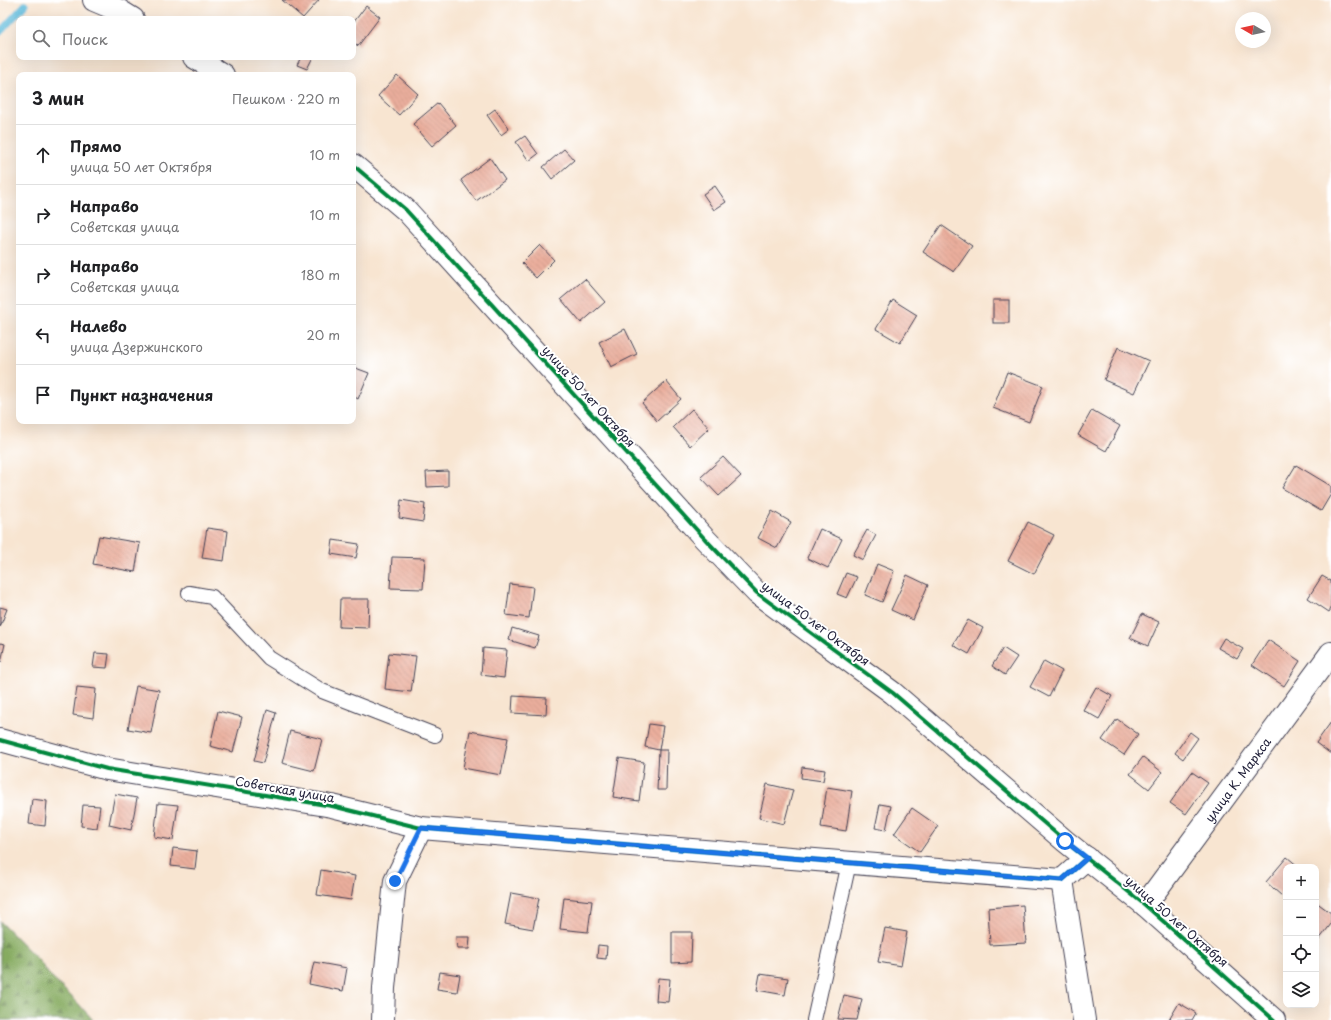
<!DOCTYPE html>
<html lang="ru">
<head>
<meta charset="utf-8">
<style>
	:root { --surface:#fff; --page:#f6f6f6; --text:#202124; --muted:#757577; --line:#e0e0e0 }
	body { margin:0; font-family:"Playpen Sans",sans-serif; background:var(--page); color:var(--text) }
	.controls { position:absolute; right:12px; bottom:12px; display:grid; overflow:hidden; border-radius:8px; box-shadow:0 4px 16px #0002 }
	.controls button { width:36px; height:36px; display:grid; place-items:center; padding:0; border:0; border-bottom:1px solid var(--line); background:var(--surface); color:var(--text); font:20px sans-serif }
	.compass { position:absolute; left:1235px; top:12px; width:36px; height:36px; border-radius:50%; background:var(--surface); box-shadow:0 4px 16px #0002; rotate:279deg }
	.stop { position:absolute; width:12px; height:12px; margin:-9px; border:3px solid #1a73e8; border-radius:50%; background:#fff }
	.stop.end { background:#1a73e8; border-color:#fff; box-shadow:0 1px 4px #0008 }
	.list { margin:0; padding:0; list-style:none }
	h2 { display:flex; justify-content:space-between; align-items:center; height:52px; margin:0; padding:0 16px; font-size:17px }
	h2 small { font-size:13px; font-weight:400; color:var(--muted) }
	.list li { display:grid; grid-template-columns:26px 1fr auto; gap:12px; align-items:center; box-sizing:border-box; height:60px; padding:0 16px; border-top:1px solid var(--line) }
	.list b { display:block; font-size:15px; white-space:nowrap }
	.list p { margin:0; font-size:13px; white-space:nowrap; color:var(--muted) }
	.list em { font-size:13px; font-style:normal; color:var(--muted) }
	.icon { flex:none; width:22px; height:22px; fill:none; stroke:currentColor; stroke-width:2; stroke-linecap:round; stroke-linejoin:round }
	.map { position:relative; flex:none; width:1331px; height:1020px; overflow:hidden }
	.search { position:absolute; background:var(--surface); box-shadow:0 4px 16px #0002; left:16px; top:16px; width:340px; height:44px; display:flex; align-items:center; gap:10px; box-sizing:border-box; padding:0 14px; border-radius:8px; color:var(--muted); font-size:15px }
	.panel { position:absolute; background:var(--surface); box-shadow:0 4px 16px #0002; left:16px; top:72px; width:340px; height:352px; border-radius:8px }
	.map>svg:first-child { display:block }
	.forest { fill:url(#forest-firs); stroke:#54664e }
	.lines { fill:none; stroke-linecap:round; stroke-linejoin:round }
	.stream { stroke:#5cbadb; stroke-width:7 }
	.building { fill:url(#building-back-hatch) }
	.service-casing { stroke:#423f52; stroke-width:16 }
	.minor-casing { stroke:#423f52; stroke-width:24 }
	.tertiary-casing { stroke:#423f52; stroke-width:24 }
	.service { stroke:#fff; stroke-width:14 }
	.minor { stroke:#fff; stroke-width:22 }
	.tertiary { stroke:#fff; stroke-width:22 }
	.cycleway-casing { stroke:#fff; stroke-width:6 }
	.cycleway { stroke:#00873e; stroke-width:4 }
	.route { stroke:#1a73e8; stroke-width:5 }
	.labels { text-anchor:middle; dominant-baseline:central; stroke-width:4; stroke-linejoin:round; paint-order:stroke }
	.street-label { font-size:12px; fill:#22223b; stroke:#fff }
</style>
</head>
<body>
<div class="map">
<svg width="1331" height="1020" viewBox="0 0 1331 1020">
	<defs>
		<pattern id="forest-firs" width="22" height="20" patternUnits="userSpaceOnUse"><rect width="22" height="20" fill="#86ab61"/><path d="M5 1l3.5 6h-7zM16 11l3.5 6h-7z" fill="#6d8b51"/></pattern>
		<pattern id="building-back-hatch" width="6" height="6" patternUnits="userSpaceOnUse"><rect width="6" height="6" fill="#eaae9c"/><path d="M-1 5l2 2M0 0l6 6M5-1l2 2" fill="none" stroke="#c89587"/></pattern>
	</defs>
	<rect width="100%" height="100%" fill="#fff"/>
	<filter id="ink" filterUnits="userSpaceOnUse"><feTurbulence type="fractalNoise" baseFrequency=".025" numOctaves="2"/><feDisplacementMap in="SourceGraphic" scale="8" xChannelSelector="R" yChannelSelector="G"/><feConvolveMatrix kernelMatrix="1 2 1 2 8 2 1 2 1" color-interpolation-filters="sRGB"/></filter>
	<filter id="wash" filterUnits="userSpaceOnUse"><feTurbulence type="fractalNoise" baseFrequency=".012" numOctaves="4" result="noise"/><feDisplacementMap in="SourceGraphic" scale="16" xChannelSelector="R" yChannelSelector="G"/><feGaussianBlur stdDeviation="0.9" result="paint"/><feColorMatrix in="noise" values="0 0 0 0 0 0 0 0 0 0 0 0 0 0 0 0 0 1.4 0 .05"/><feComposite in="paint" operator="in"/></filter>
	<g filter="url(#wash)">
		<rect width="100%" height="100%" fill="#f8e5d1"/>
		<path class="forest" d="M0,921L40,962L50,976L76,1001L93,1020H0Z"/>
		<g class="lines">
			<path class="stream" d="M0,32L25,5"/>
		</g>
		<g id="blocks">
			<g class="building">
				<path d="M282,0H319L303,18Z"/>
				<path d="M366,6L380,17L358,46L353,42V23Z"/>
				<path d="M301,57H313L307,69L297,65Z"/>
				<path d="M397,75L418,94L399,115L378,96Z"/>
				<path d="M438,103L456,125L432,146L413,124Z"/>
				<path d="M495,109L509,129L501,135L487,115Z"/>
				<path d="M525,136L538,154L529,161L516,142Z"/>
				<path d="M564,149L574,160L552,179L543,167Z"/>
				<path d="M490,158L505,180L476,201L461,180Z"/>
				<path d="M715,186L726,202L714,210L703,194Z"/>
				<path d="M941,225L972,246L954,272L923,252Z"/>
				<path d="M540,245L554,260L536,278L522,263Z"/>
				<path d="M585,279L605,302L581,323L561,299Z"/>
				<path d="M893,300L917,315L900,343L876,329Z"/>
				<rect x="993" y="300" width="16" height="23"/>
				<path d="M625,329L637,354L611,367L599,342Z"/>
				<path d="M1118,347L1149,361L1134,393L1104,380Z"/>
				<path d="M353,367L369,373L358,399L353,396Z"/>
				<path d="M1007,372L1043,386L1029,422L993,408Z"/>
				<path d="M666,381L681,399L657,421L642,403Z"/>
				<path d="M692,409L709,428L690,446L673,427Z"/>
				<path d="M1092,410L1120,426L1106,451L1078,435Z"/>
				<path d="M723,457L741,476L719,496L701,477Z"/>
				<path d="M1296,465L1331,486V494L1321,511L1282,488Z"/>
				<path d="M448,471V486L427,487L426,472Z"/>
				<path d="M401,500L425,504L423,522L399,518Z"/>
				<path d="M772,511L791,522L777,548L758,538Z"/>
				<path d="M1028,522L1054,535L1034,574L1008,561Z"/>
				<path d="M207,528L228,531L224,561L202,558Z"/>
				<path d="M820,529L842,539L828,568L807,558Z"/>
				<path d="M867,530L876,535L863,560L853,555Z"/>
				<path d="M99,536L140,543L135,572L93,564Z"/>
				<path d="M333,540L359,544L356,558L331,554Z"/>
				<path d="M392,557L425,558L423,589L390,588Z"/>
				<path d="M877,564L894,571L882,602L865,595Z"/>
				<path d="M846,573L857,577L847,598L837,594Z"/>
				<path d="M907,575L928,585L913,620L891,610Z"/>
				<path d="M1322,576L1331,581V609L1329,612L1308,598Z"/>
				<path d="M510,584L533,587L529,618L506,615Z"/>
				<path d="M340,599H369L368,628L339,627Z"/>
				<path d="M0,607L7,609L0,627Z"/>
				<path d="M1142,614L1159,622L1148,646L1130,638Z"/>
				<path d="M968,620L983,628L969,654L953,645Z"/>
				<path d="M512,628L539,636L535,648L509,640Z"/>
				<path d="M1224,638L1243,649L1237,659L1218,648Z"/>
				<path d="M1268,640L1300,661L1284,686L1252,665Z"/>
				<path d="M0,643L5,644L1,662L0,661Z"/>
				<path d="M483,648L507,650L504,678L481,675Z"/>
				<path d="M1003,648L1017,657L1005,675L992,666Z"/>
				<path d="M95,653L109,654L107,668L93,667Z"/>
				<path d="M389,653L416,656L411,692L385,689Z"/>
				<path d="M1044,661L1062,671L1049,697L1030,687Z"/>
				<path d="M136,686L159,690L151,733L128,729Z"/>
				<path d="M77,687L96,689L93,718L73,715Z"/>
				<path d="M1096,687L1112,696L1099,719L1083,710Z"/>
				<path d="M513,696L547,698L546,715L512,713Z"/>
				<path d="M267,710L276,713L263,763L254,761Z"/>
				<path d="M218,711L242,717L233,752L210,746Z"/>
				<path d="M1117,719L1138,734L1124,755L1102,740Z"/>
				<path d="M1331,722V754L1316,743Z"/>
				<path d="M649,724L663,726L659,750L645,747Z"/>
				<path d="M290,731L322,739L314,771L282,763Z"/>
				<path d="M470,731L508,738L501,775L463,768Z"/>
				<path d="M1190,732L1198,738L1183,759L1175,753Z"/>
				<path d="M659,750H667L666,790H657Z"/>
				<path d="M1143,757L1162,772L1149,789L1130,774Z"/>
				<path d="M619,758L644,762L639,801L613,797Z"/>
				<path d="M802,767L825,770L823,781L801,778Z"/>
				<path d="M1192,772L1208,783L1186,814L1170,803Z"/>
				<path d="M767,784L793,790L784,824L759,818Z"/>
				<path d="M827,787L852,791L846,831L821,827Z"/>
				<path d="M115,794L137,798L131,830L109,825Z"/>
				<path d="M32,799L47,801L45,826L29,824Z"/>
				<path d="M158,803L178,805L173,840L154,837Z"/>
				<path d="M880,804L891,806L886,830L875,828Z"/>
				<path d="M83,805L100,806L97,828L81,826Z"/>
				<path d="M912,808L938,826L920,852L894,834Z"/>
				<path d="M173,848L197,851L195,869L171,866Z"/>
				<path d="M1287,857L1299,867H1286V892L1282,896L1266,882Z"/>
				<path d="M321,870L355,876L351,900L317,895Z"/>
				<path d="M511,893L539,898L533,929L505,924Z"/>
				<path d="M564,898L592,901L588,932L560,929Z"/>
				<path d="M1316,902L1331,913V924L1319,940L1316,938Z"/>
				<path d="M1023,905L1026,943L990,945L988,908Z"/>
				<path d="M885,928L907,932L901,966L878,962Z"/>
				<path d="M672,932H692L691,962L672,963Z"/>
				<path d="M456,937H470L469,949H457Z"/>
				<path d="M598,945L607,946L606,959L597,958Z"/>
				<path d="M314,962L347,968L343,991L309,984Z"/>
				<path d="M440,972L460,975L457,992L437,989Z"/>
				<path d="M760,974L788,978L785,995L757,990Z"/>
				<path d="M658,978L670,979L668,1002L656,1001Z"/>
				<path d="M844,995L862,999L857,1020L838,1019Z"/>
				<path d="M1179,1003L1196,1013L1192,1020H1169Z"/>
			</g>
		</g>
	</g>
	<g filter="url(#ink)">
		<use href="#blocks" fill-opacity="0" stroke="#423f52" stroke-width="1"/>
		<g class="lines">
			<defs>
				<g id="service">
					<path d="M189,593L212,597L269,658L322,691L435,735"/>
					<path d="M814,1020L849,863"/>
				</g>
				<g id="minor">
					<path d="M0,740L107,769L332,806L421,828L1062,880L1087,858"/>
					<path d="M1062,880L1084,1020"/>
					<path id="s1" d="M1145,905L1331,653"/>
					<path d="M383,1020L384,988L395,881L421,828"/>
				</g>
				<g id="tertiary">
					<path d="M94,0L120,11L133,19"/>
					<path d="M194,57L223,75"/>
					<path d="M353,165L406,210L705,539L757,593L893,693L1065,841L1145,905L1274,1020"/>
				</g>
			</defs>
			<use href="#service" class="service-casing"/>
			<use href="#minor" class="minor-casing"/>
			<use href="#tertiary" class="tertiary-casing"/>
			<use href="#service" class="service"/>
			<use href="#minor" class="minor"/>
			<use href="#tertiary" class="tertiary"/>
			<defs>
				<g id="cycleway">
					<path d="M353,165L406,210L705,539L757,593L893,693L1065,841L1145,905L1274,1020"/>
					<path d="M0,740L107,769L332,806L421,828L1062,880L1087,858"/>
				</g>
			</defs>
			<use href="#cycleway" class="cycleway-casing"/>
			<use href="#cycleway" class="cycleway"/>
		</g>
	</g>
	<g class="lines" filter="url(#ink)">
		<path class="route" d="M395,881L421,828L1062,880L1087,858L1065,841"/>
	</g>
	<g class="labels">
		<g class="street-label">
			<text transform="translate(589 396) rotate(48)">улица 50 лет Октября</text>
			<text transform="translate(816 623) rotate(37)">улица 50 лет Октября</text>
			<text stroke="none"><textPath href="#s1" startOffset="156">улица К. Маркса</textPath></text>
			<text transform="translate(285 789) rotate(10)">Советская улица</text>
			<text transform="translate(1177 921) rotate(41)">улица 50 лет Октября</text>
		</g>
	</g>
</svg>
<div class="controls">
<button>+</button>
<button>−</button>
<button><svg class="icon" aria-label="locate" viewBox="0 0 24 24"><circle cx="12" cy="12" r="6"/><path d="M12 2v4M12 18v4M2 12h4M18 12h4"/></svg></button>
<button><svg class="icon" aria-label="layers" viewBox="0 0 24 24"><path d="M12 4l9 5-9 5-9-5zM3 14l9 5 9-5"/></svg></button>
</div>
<svg class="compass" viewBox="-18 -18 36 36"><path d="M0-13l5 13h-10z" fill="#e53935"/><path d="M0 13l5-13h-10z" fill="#757577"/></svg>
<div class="stop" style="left:1065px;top:841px"></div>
<div class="stop end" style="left:395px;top:881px"></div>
<div class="search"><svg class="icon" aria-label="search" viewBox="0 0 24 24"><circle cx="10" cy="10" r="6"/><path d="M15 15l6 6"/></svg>Поиск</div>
<section class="panel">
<h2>3 мин<small>Пешком · 220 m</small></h2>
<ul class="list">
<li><svg class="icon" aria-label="ahead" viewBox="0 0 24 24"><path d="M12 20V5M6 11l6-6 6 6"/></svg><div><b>Прямо</b><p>улица 50 лет Октября</p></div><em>10 m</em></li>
<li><svg class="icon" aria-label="right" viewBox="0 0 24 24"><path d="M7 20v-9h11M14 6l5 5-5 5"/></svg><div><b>Направо</b><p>Советская улица</p></div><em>10 m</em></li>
<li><svg class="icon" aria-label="right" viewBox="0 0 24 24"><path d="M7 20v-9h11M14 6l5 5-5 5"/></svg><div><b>Направо</b><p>Советская улица</p></div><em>180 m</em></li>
<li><svg class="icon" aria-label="left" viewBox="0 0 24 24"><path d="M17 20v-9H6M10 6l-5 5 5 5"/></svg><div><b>Налево</b><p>улица Дзержинского</p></div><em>20 m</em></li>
<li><svg class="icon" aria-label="arrive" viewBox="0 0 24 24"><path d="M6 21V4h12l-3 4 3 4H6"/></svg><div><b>Пункт назначения</b></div></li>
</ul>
</section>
</div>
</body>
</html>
